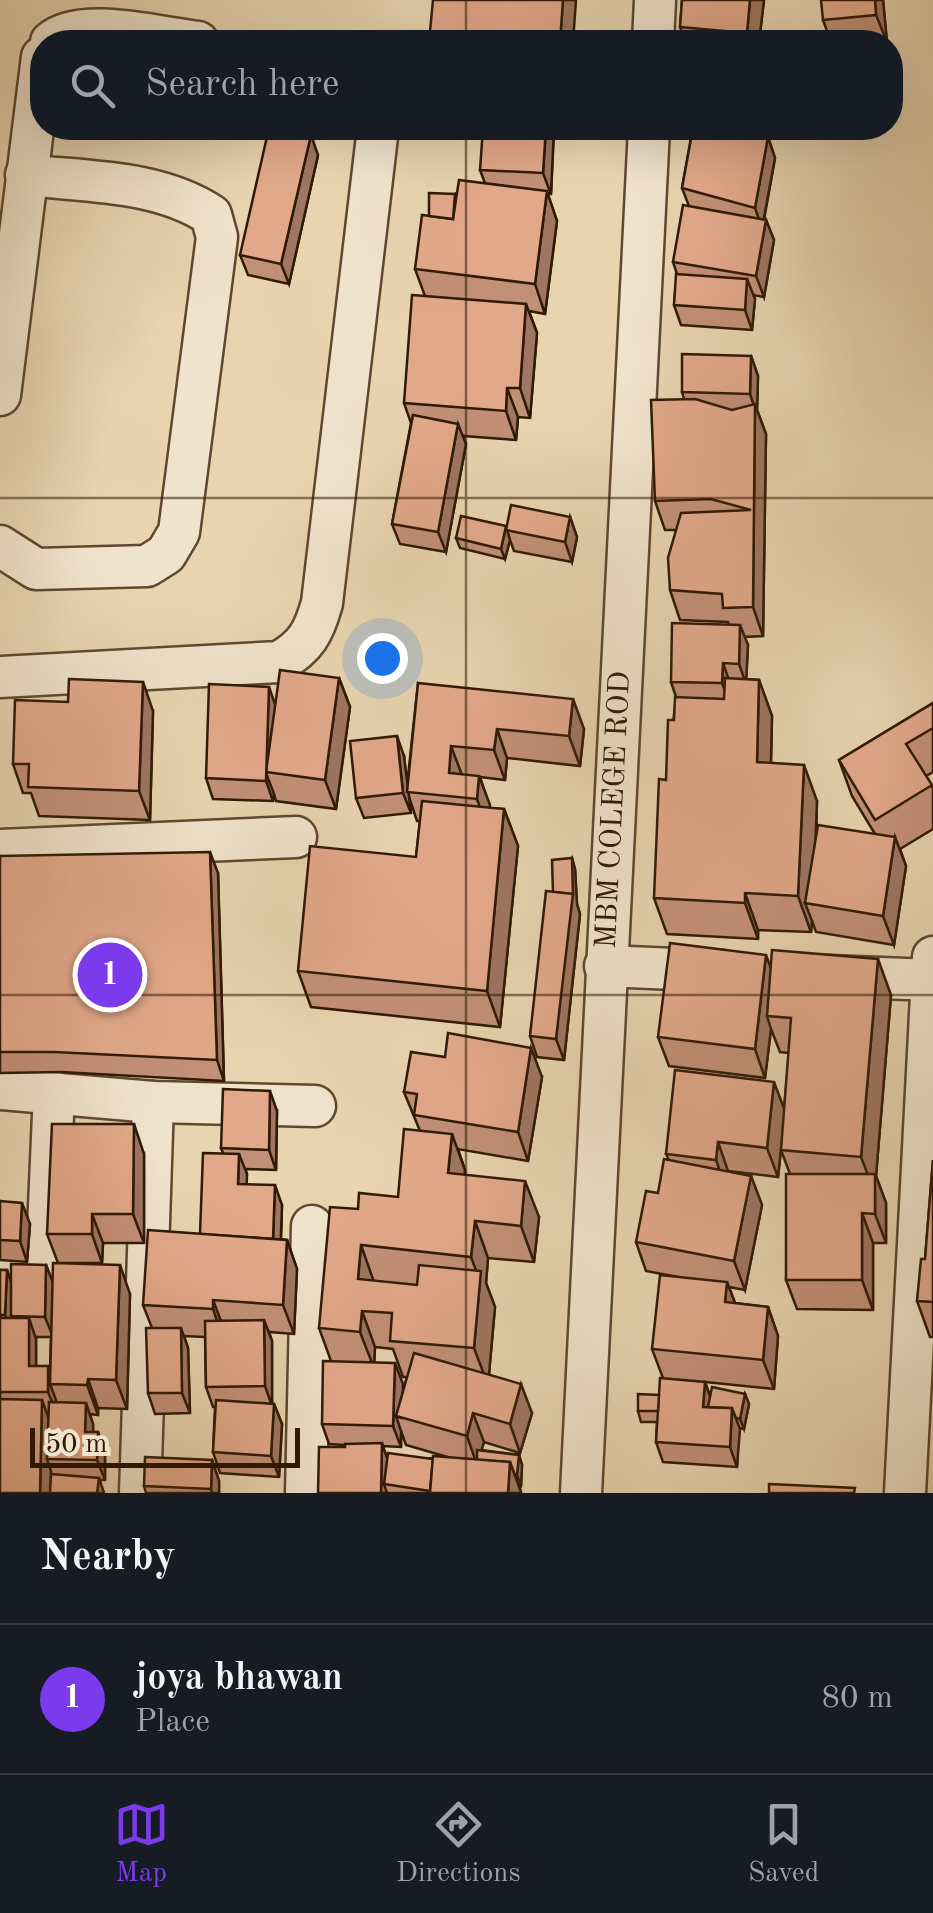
<!DOCTYPE html>
<html lang="en">
<head>
<meta charset="utf-8">
<style>
	:root { --surface:#171b24; --page:#242831; --text:#f1f3f6; --muted:#9ea1a6; --line:#363941; --accent:#7c3aed }
	body { margin:0; font-family:"Old Standard TT",serif; background:var(--page); color:var(--text) }
	.scale { position:absolute; left:30px; bottom:25px; width:270px; box-sizing:border-box; padding-left:10px; border:5px solid #301a06; border-top:0; font-size:28px; line-height:35px; white-space:nowrap; color:#301a06; -webkit-text-stroke:8px #f0e3cb; paint-order:stroke }
	.you { position:absolute; left:382px; top:658px; width:35px; height:35px; margin:-25px; border:8px solid #fff; border-radius:50%; background:#1a73e8; box-shadow:0 0 0 15px #1a73e833 }
	.badge { display:grid; place-items:center; width:65px; height:65px; border-radius:50%; background:var(--accent); color:#fff; font-size:32px; font-weight:700 }
	.pin { position:absolute; translate:-50% -50%; border:5px solid #fff; box-shadow:0 2px 10px #0006 }
	.list { margin:0; padding:0; list-style:none }
	h2 { display:flex; justify-content:space-between; align-items:center; height:130px; margin:0; padding:0 40px; font-size:42px }
	h2 small { font-size:32px; font-weight:400; color:var(--muted) }
	.list li { display:grid; grid-template-columns:65px 1fr auto; gap:30px; align-items:center; box-sizing:border-box; height:150px; padding:0 40px; border-top:2px solid var(--line) }
	.list b { display:block; font-size:38px; white-space:nowrap }
	.list p { margin:0; font-size:32px; white-space:nowrap; color:var(--muted) }
	.list em { font-size:32px; font-style:normal; color:var(--muted) }
	.icon { flex:none; width:55px; height:55px; fill:none; stroke:currentColor; stroke-width:2; stroke-linecap:round; stroke-linejoin:round }
	.map { position:relative; flex:none; width:933px; height:1493px; overflow:hidden }
	.search { position:absolute; background:var(--surface); box-shadow:0 10px 40px #0002; left:30px; right:30px; top:30px; height:110px; display:flex; align-items:center; gap:25px; box-sizing:border-box; padding:0 35px; border-radius:40px; color:var(--muted); font-size:38px }
	.sheet { height:280px; background:var(--surface) }
	nav { display:flex; justify-content:space-around; align-items:center; box-sizing:border-box; height:140px; border-top:2px solid var(--line); background:var(--surface); font-size:28px; color:var(--muted) }
	nav a { display:grid; justify-items:center; gap:5px }
	nav .on { color:var(--accent) }
	.map>svg:first-child { display:block }
	.lines { fill:none; stroke-linecap:round; stroke-linejoin:round }
	.minor-casing { stroke:#5e4830; stroke-width:45 }
	.minor { stroke:#f0e3cb; stroke-width:40 }
	.wall { fill:#c29077; stroke:#301a06; stroke-width:2.5; fill-rule:evenodd }
	.shaded-wall { fill:#9e7661; stroke:#301a06; stroke-width:2.5 }
	.building { fill:#e2a88a; stroke:#301a06; stroke-width:2.5 }
	.grid { fill:none; stroke:#301a06; stroke-width:2.5; stroke-opacity:0.55 }
	.labels { text-anchor:middle; dominant-baseline:central; stroke-width:8; stroke-linejoin:round; paint-order:stroke }
	.street-label { font-size:30px; fill:#301a06; stroke:#f0e3cb }
</style>
</head>
<body>
<div class="map">
<svg width="933" height="1493" viewBox="0 0 933 1493">
	<rect width="100%" height="100%" fill="#e8d4af"/>
	<filter id="stains"><feTurbulence type="fractalNoise" baseFrequency=".002" numOctaves="4"/><feColorMatrix values="0 0 0 0 .2 0 0 0 0 .09 0 0 0 0 .02 0 0 0 .5 -.17"/></filter>
	<radialGradient id="worn" r=".72"><stop offset=".6" stop-color="#630" stop-opacity="0"/><stop offset="1" stop-color="#630" stop-opacity=".3"/></radialGradient>
	<g class="lines">
		<defs>
			<g id="minor">
				<path d="M51,42C80,16 160,38 198,42"/>
				<path d="M653,42L655,0"/>
				<path d="M0,395L42,57"/>
				<path d="M0,546L36,569L147,566L166,554L179,532L217,237L211,215C158,180 88,182 26,175"/>
				<path d="M0,677L279,662C306,647 314,632 322,603L378,128"/>
				<path d="M0,850L296,837"/>
				<path d="M605,966L721,971"/>
				<path d="M829,976L933,980"/>
				<path d="M0,1089L153,1102L315,1106"/>
				<path d="M0,1278L46,1275L54,1092"/>
				<path d="M140,1493L153,1102"/>
				<path d="M306,1493L312,1226"/>
				<path d="M581,1493L649,128"/>
				<path d="M905,1493L933,957"/>
			</g>
		</defs>
		<use href="#minor" class="minor-casing"/>
		<use href="#minor" class="minor"/>
	</g>
	<g class="wall">
		<path d="M682,0H764L759,42H686L680,27Z"/>
		<path d="M883,0L887,42H831L823,20Z"/>
		<path d="M554,128L551,194L547,193L557,221L545,314L529,311L537,333L530,418L518,417L516,440L463,436L466,444L446,552L400,544L392,524L411,423L404,403L425,296L415,269L429,216L455,194L456,198L485,183L480,170Z"/>
		<path d="M687,128H751V134L768,137L775,158L764,220H766L774,240L764,297L753,295L755,299L752,330L681,325L674,305L677,274L673,262L689,206L682,188L691,138Z"/>
		<path d="M318,155L289,284L248,275L240,255Z"/>
		<path d="M751,356L758,376L757,410L766,434L763,636L744,637L748,645L746,679L759,680L772,716L771,763L817,801L816,839L875,834L852,796L839,760L933,703V772L926,776L933,789V829L900,849L906,866L894,945L816,932L812,921L811,932L758,930V939L667,934L654,898L676,697L671,682L729,625L728,622L680,620L670,590L676,530H665L655,501L684,399L682,392Z"/>
		<path d="M570,517L577,537L572,562L514,551L510,540L505,559L460,548L456,538Z"/>
		<path d="M339,678L350,707L336,809L276,801L274,794L273,801L213,799L206,778L275,704Z"/>
		<path d="M418,683L584,729L580,766L507,758L505,780L480,777L490,808L504,809L518,846L500,1027L311,1007L298,971L416,857L420,821H417L409,797L411,813L364,818L356,798L404,756L407,786Z"/>
		<path d="M153,711L150,820L39,816L31,793H23L13,764Z"/>
		<path d="M0,856L218,873L224,1081L61,1072L0,1073Z"/>
		<path d="M572,858L575,869L577,904L580,914L564,1060L537,1057L530,1036L553,891Z"/>
		<path d="M771,968L891,995L876,1176L886,1203V1243H873V1310L797,1309L786,1280L790,1174L781,1150L782,1140L778,1177L728,1171L751,1176L762,1205L745,1290L729,1287L735,1303L768,1307L778,1336L774,1389L705,1382L710,1396L745,1394L749,1404L744,1429L739,1428L737,1467L663,1462L656,1442L657,1422H641L638,1411L659,1395L663,1378L652,1349L678,1277L646,1271L636,1242L658,1193L669,1160L666,1154L784,1109L789,1053L780,1052L771,1029L765,1078L669,1066L658,1037Z"/>
		<path d="M542,1077L528,1161L458,1149L465,1170V1175L539,1217L534,1262L488,1258L486,1283L495,1307L489,1374L532,1413L520,1453L484,1442L481,1450L519,1455L522,1465L521,1486L519,1485L521,1493H318L345,1445L329,1444L322,1424L331,1361L319,1328L358,1209L398,1197L420,1131L404,1092ZM375,1347L393,1349L403,1377H407L402,1393L403,1384L374,1363ZM401,1431L406,1445L451,1458L387,1459L382,1446L401,1447Z"/>
		<path d="M277,1111L276,1170L245,1169L247,1174L246,1184L282,1205L281,1239L287,1240L297,1269L294,1334L269,1332L272,1341V1404H274L282,1424L279,1477L220,1473L213,1452L215,1407H213L206,1387L205,1337L184,1336L188,1348L190,1413L155,1414L148,1393L152,1328L143,1305L200,1234L223,1153L221,1148Z"/>
		<path d="M144,1154V1243H103L102,1263H59L130,1294L127,1409L98,1408V1415L90,1414L93,1424V1432H98L105,1452V1480H99L104,1493H0V1270H7L11,1282L46,1265L53,1283L58,1263L47,1234ZM36,1337H51L50,1371L36,1366Z"/>
		<path d="M933,1160V1337H930L917,1301L925,1259Z"/>
		<path d="M0,1201L30,1224L27,1262L0,1260Z"/>
		<path d="M212,1460L219,1481V1493H146L144,1486Z"/>
	</g>
	<g class="shaded-wall">
		<path d="M563,0H576L573,42H560Z"/>
		<path d="M750,0H764L759,42H750L747,33Z"/>
		<path d="M875,0H883L887,42L876,15Z"/>
		<path d="M546,128H554L551,194L543,173Z"/>
		<path d="M311,135L318,155L289,284L281,264Z"/>
		<path d="M768,137L775,158L762,228L755,208Z"/>
		<path d="M547,191L557,221L545,314L535,284Z"/>
		<path d="M766,220L774,240L764,297L756,276Z"/>
		<path d="M747,279L755,299L752,330L745,310Z"/>
		<path d="M526,304L537,333L530,418L520,388Z"/>
		<path d="M751,356L758,376L757,410L766,434L763,636L753,607L755,409L750,394Z"/>
		<path d="M507,388L518,417L516,440L506,411Z"/>
		<path d="M458,424L466,444L446,552L438,532Z"/>
		<path d="M570,517L577,537L572,562L565,542Z"/>
		<path d="M506,526L510,540L505,559L501,549Z"/>
		<path d="M740,625L748,645L746,684L739,664Z"/>
		<path d="M723,663L730,683V704L722,683Z"/>
		<path d="M339,678L350,707L336,809L325,780Z"/>
		<path d="M759,680L772,716L770,798L757,762Z"/>
		<path d="M143,682L153,711L150,820L139,791Z"/>
		<path d="M269,687L276,707L266,772Z"/>
		<path d="M573,699L584,729L580,766L569,736Z"/>
		<path d="M497,729L507,758L505,780L494,750Z"/>
		<path d="M397,736L404,756L411,813L403,793Z"/>
		<path d="M451,746L462,775L449,773Z"/>
		<path d="M804,765L817,801L813,904L805,903L812,921L811,932L798,896Z"/>
		<path d="M266,773L274,794L273,801L266,781Z"/>
		<path d="M479,776L490,805L487,828L477,799Z"/>
		<path d="M504,809L518,846L500,1027L487,991Z"/>
		<path d="M895,837L906,866L894,945L883,916Z"/>
		<path d="M210,852L218,873L224,1081L217,1060Z"/>
		<path d="M572,858L575,869L577,904L580,914L564,1060L556,1039Z"/>
		<path d="M745,893L758,930V939L745,903Z"/>
		<path d="M766,955L777,985L767,1016L771,1029L765,1078L755,1049Z"/>
		<path d="M878,959L891,995L876,1176L886,1203V1243L875,1214V1193L861,1157Z"/>
		<path d="M531,1048L542,1077L528,1161L518,1132Z"/>
		<path d="M774,1082L785,1111L778,1177L767,1148Z"/>
		<path d="M270,1091L277,1111L276,1170L269,1150Z"/>
		<path d="M134,1124L144,1154V1243L133,1214Z"/>
		<path d="M452,1134L465,1170L462,1210L448,1173Z"/>
		<path d="M718,1142L728,1171L726,1189L716,1160Z"/>
		<path d="M239,1154L247,1174L246,1204L238,1184Z"/>
		<path d="M751,1176L762,1205L745,1290L734,1261Z"/>
		<path d="M525,1181L539,1217L534,1262L521,1226Z"/>
		<path d="M275,1185L282,1205L280,1261L273,1240Z"/>
		<path d="M22,1203L30,1224L27,1262L20,1241Z"/>
		<path d="M862,1213L873,1243V1310L862,1280Z"/>
		<path d="M92,1214L103,1243L102,1263L92,1234Z"/>
		<path d="M475,1221L488,1258L486,1283L495,1307L488,1385L474,1348L480,1281L471,1257Z"/>
		<path d="M287,1240L297,1269L294,1334L283,1305Z"/>
		<path d="M361,1245L374,1282L358,1279Z"/>
		<path d="M46,1265L54,1285L53,1337L45,1317Z"/>
		<path d="M120,1265L130,1294L127,1409L116,1380Z"/>
		<path d="M7,1270L14,1291L11,1316L13,1323V1336L5,1315Z"/>
		<path d="M727,1282L738,1311L725,1302Z"/>
		<path d="M213,1300L224,1329L223,1338L213,1309Z"/>
		<path d="M768,1307L778,1336L774,1389L763,1360Z"/>
		<path d="M362,1311L375,1347L374,1368L360,1332Z"/>
		<path d="M29,1318L36,1339V1386L29,1366Z"/>
		<path d="M264,1320L272,1341V1406L265,1386Z"/>
		<path d="M181,1328L188,1348L190,1413L182,1393Z"/>
		<path d="M395,1363L403,1384L402,1418L396,1416L401,1431V1447L393,1426Z"/>
		<path d="M48,1366L55,1384H50L56,1400V1412L48,1392Z"/>
		<path d="M88,1379L98,1408V1415L87,1385Z"/>
		<path d="M705,1382L712,1402L711,1413L703,1407Z"/>
		<path d="M521,1384L532,1413L520,1453L510,1424Z"/>
		<path d="M745,1394L749,1404L744,1429L740,1419Z"/>
		<path d="M42,1400L53,1430L47,1459L51,1471V1493H40Z"/>
		<path d="M86,1403L93,1424V1452L85,1432Z"/>
		<path d="M274,1404L282,1424L279,1477L271,1456Z"/>
		<path d="M732,1408L740,1429L737,1467L730,1447Z"/>
		<path d="M473,1413L484,1442L477,1465L467,1436Z"/>
		<path d="M98,1432L105,1452V1480L97,1460Z"/>
		<path d="M382,1443L389,1464L384,1484L387,1493H381Z"/>
		<path d="M519,1455L522,1465L521,1486L517,1475Z"/>
		<path d="M212,1460L219,1481V1493H212L211,1489Z"/>
		<path d="M510,1462L521,1492V1493H508Z"/>
		<path d="M99,1478L104,1493H97Z"/>
	</g>
	<g class="building">
		<path d="M433,0H563L560,42H492L469,40L468,42H429Z"/>
		<path d="M682,0H750L747,33L680,27Z"/>
		<path d="M821,0H875L876,15L823,20Z"/>
		<path d="M269,128H278L311,135L281,264L240,255Z"/>
		<path d="M483,128H546L543,173L480,170Z"/>
		<path d="M693,128H716L768,137L755,208L682,188Z"/>
		<path d="M725,128H747V132L724,129Z"/>
		<path d="M459,180L547,191L535,284L415,269L422,215L453,219Z"/>
		<path d="M429,193L455,194L453,219L429,216Z"/>
		<path d="M683,205L766,220L756,276L673,262Z"/>
		<path d="M676,274L747,279L745,310L674,305Z"/>
		<path d="M412,295L526,304L520,388H507L506,411L404,403Z"/>
		<path d="M682,354L751,356L750,394L682,392Z"/>
		<path d="M695,399L732,410L755,404L753,607L723,608L722,594L670,590L668,558L681,513L751,510L711,499L655,501L651,400Z"/>
		<path d="M413,415L458,424L438,532L392,524Z"/>
		<path d="M511,505L570,517L565,542L506,530Z"/>
		<path d="M461,516L506,526L501,549L456,538Z"/>
		<path d="M672,623L740,625L739,664L723,663L722,683L671,682Z"/>
		<path d="M280,670L339,678L325,780L266,772Z"/>
		<path d="M725,678L759,680L757,762L804,765L798,896L745,893V903L654,898L659,779L666,780L668,720H674L675,697L724,699Z"/>
		<path d="M69,679L143,682L139,791L28,787L29,764H13L15,700L68,702Z"/>
		<path d="M418,683L573,699L569,736L497,729L494,750L451,746L449,773L479,776L477,799L407,792Z"/>
		<path d="M209,684L269,687L266,781L206,778Z"/>
		<path d="M933,703V728L906,744L932,785L875,820L839,760Z"/>
		<path d="M397,736L403,793L356,798L350,741Z"/>
		<path d="M422,801L504,809L487,991L298,971L310,846L416,857Z"/>
		<path d="M818,825L895,837L883,916L805,903Z"/>
		<path d="M210,852L217,1060L54,1052H0V856Z"/>
		<path d="M572,858L573,894L553,892L552,860Z"/>
		<path d="M546,891L573,894L556,1039L530,1036Z"/>
		<path d="M670,943L766,955L755,1049L658,1037Z"/>
		<path d="M772,950L878,959L861,1157L781,1150L791,1018L767,1016Z"/>
		<path d="M448,1033L531,1048L518,1132L414,1115L417,1094L404,1092L411,1052L445,1057Z"/>
		<path d="M675,1070L774,1082L767,1148L718,1142L716,1160L666,1154Z"/>
		<path d="M223,1089L270,1091L269,1150L221,1148Z"/>
		<path d="M52,1124H134L133,1214H92V1234H47Z"/>
		<path d="M404,1129L452,1134L448,1173L525,1181L521,1226L475,1221L471,1257L361,1245L358,1279L417,1285L419,1265L481,1271L474,1348L390,1341L392,1313L362,1311L360,1332L319,1328L330,1207L358,1209L359,1193L398,1197Z"/>
		<path d="M203,1153L239,1154L238,1184L275,1185L273,1239L200,1234Z"/>
		<path d="M664,1159L751,1176L734,1261L636,1242L646,1191L658,1193Z"/>
		<path d="M933,1160V1302L917,1301L921,1259H925Z"/>
		<path d="M786,1174H875V1214L862,1213V1280H786Z"/>
		<path d="M0,1201L22,1203L20,1241L0,1240Z"/>
		<path d="M148,1230L287,1240L283,1305L213,1300V1309L143,1305Z"/>
		<path d="M53,1263L120,1265L116,1380L88,1379L87,1385L50,1384Z"/>
		<path d="M11,1264L46,1265L45,1317L11,1316Z"/>
		<path d="M0,1270H7L5,1315H0Z"/>
		<path d="M660,1275L727,1282L725,1302L768,1307L763,1360L652,1349Z"/>
		<path d="M0,1318H29V1366H48V1392H0Z"/>
		<path d="M264,1320L265,1386L206,1387L205,1321Z"/>
		<path d="M146,1328H181L182,1393H148Z"/>
		<path d="M414,1353L521,1384L510,1424L473,1413L467,1436L396,1416Z"/>
		<path d="M323,1361L395,1363L393,1426L322,1424Z"/>
		<path d="M660,1378L705,1382L703,1407L732,1408L730,1447L656,1442Z"/>
		<path d="M712,1387L745,1394L740,1419L736,1418L732,1408L708,1407Z"/>
		<path d="M638,1394L659,1395L658,1411H638Z"/>
		<path d="M0,1399L42,1400L40,1493H0Z"/>
		<path d="M216,1400L274,1404L271,1456L213,1452Z"/>
		<path d="M49,1402L86,1403L85,1432H98L97,1460L47,1459Z"/>
		<path d="M382,1443L381,1493H318L319,1447H345V1444Z"/>
		<path d="M477,1450L519,1455L517,1475H515L510,1462L477,1460Z"/>
		<path d="M388,1453L433,1459L430,1491L384,1484Z"/>
		<path d="M433,1456L510,1462L508,1493H430Z"/>
		<path d="M145,1457L212,1460L211,1489L144,1486Z"/>
		<path d="M51,1474L99,1478L97,1493H50Z"/>
		<path d="M769,1484L855,1488L854,1493H769Z"/>
	</g>
	<path class="grid" d="M466,0V42M466,128V1493M0,498H933M0,995H933"/>
	<g class="labels">
		<g class="street-label">
			<text transform="translate(614 810) rotate(-87)">MBM COLEGE ROD</text>
		</g>
	</g>
	<rect width="100%" height="100%" filter="url(#stains)"/>
	<rect width="100%" height="100%" fill="url(#worn)"/>
</svg>
<div class="scale">50 m</div>
<div class="you"></div>
<div class="pin badge" style="left:110px;top:975px">1</div>
<div class="search"><svg class="icon" aria-label="search" viewBox="0 0 24 24"><circle cx="10" cy="10" r="6"/><path d="M15 15l6 6"/></svg>Search here</div>
</div>
<section class="sheet">
<h2>Nearby<small></small></h2>
<ul class="list">
<li><span class="badge">1</span><div><b>joya bhawan</b><p>Place</p></div><em>80 m</em></li>
</ul>
</section>
<nav>
<a class="on"><svg class="icon" aria-label="map" viewBox="0 0 24 24"><path d="M3 6l6-2 6 2 6-2v14l-6 2-6-2-6 2zM9 4v14M15 6v14"/></svg>Map</a>
<a><svg class="icon" aria-label="directions" viewBox="0 0 24 24"><path d="M12 3l9 9-9 9-9-9zM9 14v-3h6M13 9l2 2-2 2"/></svg>Directions</a>
<a><svg class="icon" aria-label="saved" viewBox="0 0 24 24"><path d="M7 4h10v16l-5-4-5 4z"/></svg>Saved</a>
</nav>
</body>
</html>
